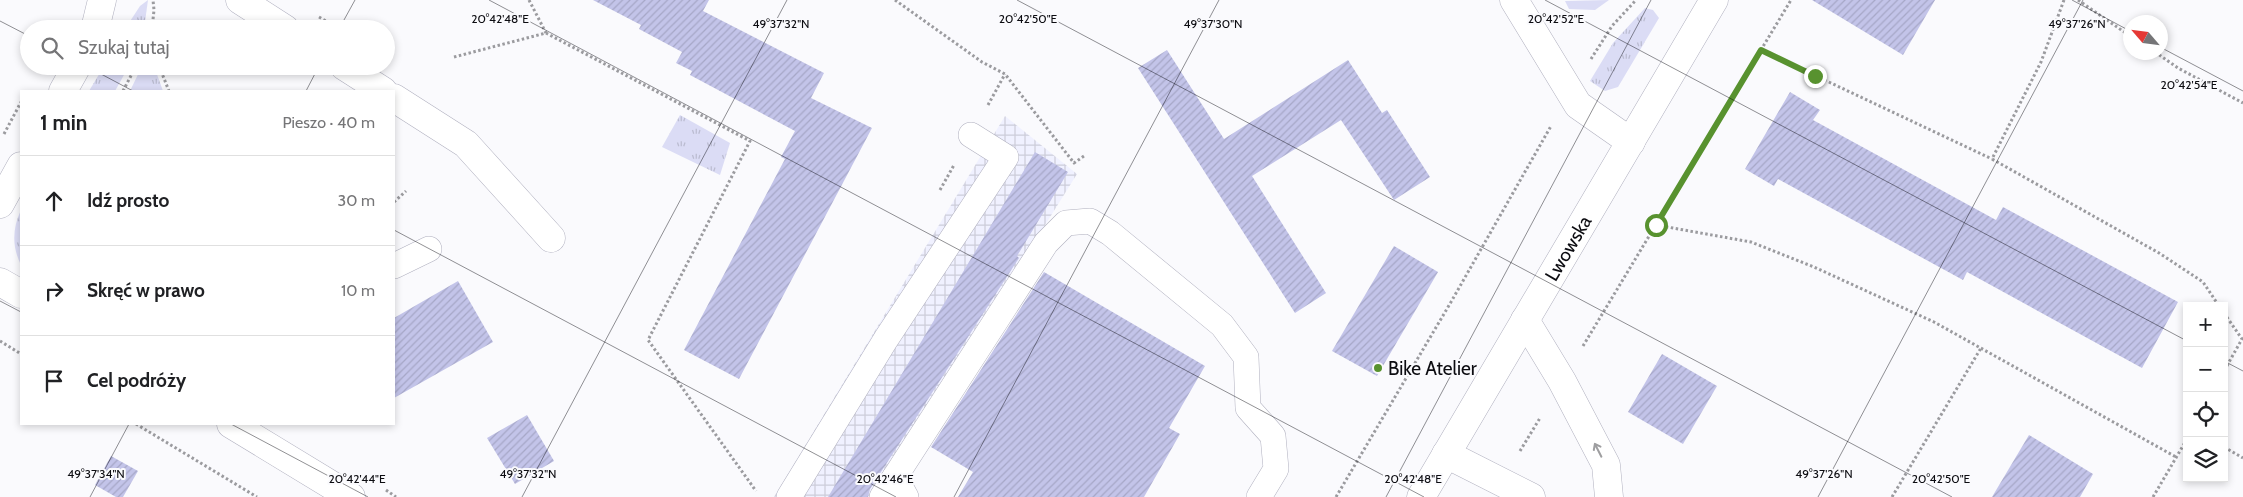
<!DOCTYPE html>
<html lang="pl">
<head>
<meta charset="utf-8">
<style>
	:root { --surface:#fff; --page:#f6f6f6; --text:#202124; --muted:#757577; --line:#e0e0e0 }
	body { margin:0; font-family:Cabin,sans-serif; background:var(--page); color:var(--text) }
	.controls { position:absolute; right:15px; bottom:15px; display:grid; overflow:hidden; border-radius:0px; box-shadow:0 2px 8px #0003 }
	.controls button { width:45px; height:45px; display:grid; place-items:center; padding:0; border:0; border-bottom:1px solid var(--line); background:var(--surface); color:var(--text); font:25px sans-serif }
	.compass { position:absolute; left:2123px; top:15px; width:45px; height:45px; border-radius:50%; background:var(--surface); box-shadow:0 2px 8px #0003; rotate:298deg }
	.stop { position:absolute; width:15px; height:15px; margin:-11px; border:4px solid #58922f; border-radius:50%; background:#fff }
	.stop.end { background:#58922f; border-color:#fff; box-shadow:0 1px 5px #0008 }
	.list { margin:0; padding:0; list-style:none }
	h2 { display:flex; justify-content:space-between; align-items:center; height:65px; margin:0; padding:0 20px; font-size:21px }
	h2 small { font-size:16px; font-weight:400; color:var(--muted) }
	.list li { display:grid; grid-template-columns:32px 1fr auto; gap:15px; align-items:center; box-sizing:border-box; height:90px; padding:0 20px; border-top:1px solid var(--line) }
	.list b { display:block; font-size:19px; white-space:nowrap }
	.list em { font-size:16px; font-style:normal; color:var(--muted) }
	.icon { flex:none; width:28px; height:28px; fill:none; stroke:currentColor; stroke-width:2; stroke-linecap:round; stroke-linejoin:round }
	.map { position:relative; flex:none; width:2243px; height:497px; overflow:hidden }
	.search { position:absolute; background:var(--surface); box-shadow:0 2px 8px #0003; left:20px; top:20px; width:375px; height:55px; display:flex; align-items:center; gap:12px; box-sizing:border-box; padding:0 18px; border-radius:28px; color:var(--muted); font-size:19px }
	.panel { position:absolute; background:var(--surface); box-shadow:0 2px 8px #0003; left:20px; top:90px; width:375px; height:335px; border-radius:0px }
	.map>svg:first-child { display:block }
	.industrial { fill:url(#industrial-grid) }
	.grass { fill:url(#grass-tufts) }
	.garden { fill:#dbdcf5 }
	.building { fill:url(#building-hatch) }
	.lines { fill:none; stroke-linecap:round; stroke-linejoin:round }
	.lane-casing { stroke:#b0b0bf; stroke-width:26 }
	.street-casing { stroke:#b0b0bf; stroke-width:29 }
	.secondary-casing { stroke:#b0b0bf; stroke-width:29 }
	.path { stroke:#9b9b9f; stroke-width:3; stroke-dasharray:2.5 2.5; stroke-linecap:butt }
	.lane { stroke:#fff; stroke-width:25 }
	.street { stroke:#fff; stroke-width:28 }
	.secondary { stroke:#fff; stroke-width:28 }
	.oneway { stroke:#9e9ea0 }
	.route { stroke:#58922f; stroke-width:6 }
	.ticks { fill:none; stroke:#0c0c11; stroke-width:1; stroke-opacity:0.45 }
	.poi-dot { fill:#58922f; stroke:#fafafd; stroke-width:2 }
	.labels { text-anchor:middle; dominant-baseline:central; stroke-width:4; stroke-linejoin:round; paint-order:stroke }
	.street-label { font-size:19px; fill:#0c0c11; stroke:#fafafd }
	.poi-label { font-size:19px; fill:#0c0c11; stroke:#fafafd; text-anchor:start }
	.ticks-label { font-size:12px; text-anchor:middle; fill:#0c0c11; stroke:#fafafd; stroke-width:4; stroke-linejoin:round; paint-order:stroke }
</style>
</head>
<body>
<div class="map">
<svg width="2243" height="497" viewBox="0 0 2243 497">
	<defs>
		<pattern id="industrial-grid" width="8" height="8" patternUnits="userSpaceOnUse" patternTransform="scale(1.25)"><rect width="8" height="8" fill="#f0f1ff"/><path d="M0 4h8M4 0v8" fill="none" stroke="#cdcdda"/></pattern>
		<pattern id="grass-tufts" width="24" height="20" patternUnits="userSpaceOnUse" patternTransform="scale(1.25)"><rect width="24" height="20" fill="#dbdcf5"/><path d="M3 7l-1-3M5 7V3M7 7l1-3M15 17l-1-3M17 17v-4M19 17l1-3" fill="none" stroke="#bbbcd1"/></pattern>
		<pattern id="building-hatch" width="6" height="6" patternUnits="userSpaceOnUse" patternTransform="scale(1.25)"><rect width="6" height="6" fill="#c3c4e9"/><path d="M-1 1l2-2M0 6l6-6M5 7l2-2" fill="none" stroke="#a6a7c7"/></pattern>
	</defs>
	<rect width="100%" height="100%" fill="#fafafd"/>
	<path class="industrial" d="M1005,116L1077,174L875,497H774Z"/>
	<g class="grass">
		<path d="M148,0L144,29H125L140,6Z"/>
		<path d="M1645,8L1653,10L1659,18L1618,87L1605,91L1590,81L1613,43Z"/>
		<path d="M104,66H129L115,91H89Z"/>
		<path d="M142,66H154L163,91H130Z"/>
		<path d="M680,115L730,143L720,175L662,147Z"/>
		<path d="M21,210V265C12,247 12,229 21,210Z"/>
	</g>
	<path class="garden" d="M1609,0L1595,10L1569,9L1565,1Z"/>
	<g class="building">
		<path d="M593,0H709L703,11L824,73L811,98L872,128L739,379L684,350L785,159L781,157L795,131L690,75L692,71L676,63L682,52L639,29L641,25Z"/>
		<path d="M1812,0H1935L1903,55Z"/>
		<path d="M1167,50L1224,139L1348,60L1382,113L1387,110L1430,177L1394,200L1341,120L1252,176L1326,293L1295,313L1138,68Z"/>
		<path d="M1790,92L1820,110L1813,120L1996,220L2003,207L2178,302L2142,368L1967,272L1963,280L1778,179L1774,186L1745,169Z"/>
		<path d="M1035,152L1068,172L1017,256L1019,258L870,489L868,497H828Z"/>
		<path d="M1394,246L1438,272L1377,376L1332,351Z"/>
		<path d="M1044,272L1205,366L1169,428L1180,434L1144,497H958L973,472L931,447Z"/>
		<path d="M458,281L493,342L394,398V318Z"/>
		<path d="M1662,354L1717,386L1683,444L1628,412Z"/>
		<path d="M527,415L554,461L515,484L487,438Z"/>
		<path d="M2029,435L2093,474L2080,497H1992Z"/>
		<path d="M111,456L138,471L123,497H116L95,485Z"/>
	</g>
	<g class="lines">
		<defs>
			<g id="lane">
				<path d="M394,266L429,249"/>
				<path d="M895,477L906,497"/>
				<path d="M789,497L886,339L1006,157L971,135"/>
				<path d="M882,497L1046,243L1066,223L1090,221L1110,233L1222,325L1246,357L1248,408L1273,436L1276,469L1259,497"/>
			</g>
			<g id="street">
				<path d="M240,0L285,29"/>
				<path d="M1514,0L1578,105L1631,142"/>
				<path d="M95,29L102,0"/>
				<path d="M344,66L383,91"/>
				<path d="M63,91L77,66"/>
				<path d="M394,98L466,144L551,238"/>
				<path d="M0,204L21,166"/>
				<path d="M0,282L21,294"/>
				<path d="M1525,320L1562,381L1606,465L1609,497"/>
				<path d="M231,424L351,497"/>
				<path d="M1446,454L1531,497"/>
			</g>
			<g id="secondary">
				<path id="s1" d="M1421,497L1714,0"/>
			</g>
		</defs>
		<use href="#lane" class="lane-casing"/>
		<use href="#street" class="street-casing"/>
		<use href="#secondary" class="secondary-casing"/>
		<g class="path">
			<path d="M529,0L546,33"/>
			<path d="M895,0L982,62L1005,74L1074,163L1084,156"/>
			<path d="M2064,0L2041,62L1992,159L2159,253L2203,282L2219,306"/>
			<path d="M2078,0L2130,36"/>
			<path d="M319,17L340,29"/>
			<path d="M152,29L154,10L153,0"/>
			<path d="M1761,50L1992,159"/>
			<path d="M2155,52L2178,68L2243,103"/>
			<path d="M454,57L546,33L750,141L648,340L756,491"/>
			<path d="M1591,59L1612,26L1636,0"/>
			<path d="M159,66L169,91"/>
			<path d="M123,91L136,66"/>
			<path d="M988,105L1005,74"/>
			<path d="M4,134L21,102"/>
			<path d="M940,190L954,165"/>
			<path d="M394,202L406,191"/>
			<path d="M1656,225L1751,242L1814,267L1934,322L2176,457"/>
			<path d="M2224,313L2242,339L2224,371"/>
			<path d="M0,341L21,354"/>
			<path d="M1583,346L1791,0"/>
			<path d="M136,424L257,497"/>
			<path d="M2224,447L2243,458"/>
			<path d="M1520,451L1540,418"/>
			<path d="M386,490L396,497"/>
			<path d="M1336,497L1451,302L1551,126"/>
			<path d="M1892,497L1981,348"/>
			<path d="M2153,497L2187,439"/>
		</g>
		<use href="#lane" class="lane"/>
		<use href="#street" class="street"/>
		<use href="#secondary" class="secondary"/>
	</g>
	<defs><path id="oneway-shaft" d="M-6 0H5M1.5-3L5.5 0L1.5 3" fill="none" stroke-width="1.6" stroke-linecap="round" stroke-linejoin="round" transform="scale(1.25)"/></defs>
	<use class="oneway" href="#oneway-shaft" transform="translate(1598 450) rotate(-117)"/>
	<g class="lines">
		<path class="route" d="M1656,225L1761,50L1815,76"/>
	</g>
	<path class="ticks" d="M489,0L1424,497M1017,0L1952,497M1545,0L2187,341M2072,0L2130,31M0,21L29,36M339,29L355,0M2160,47L2243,91M86,66L133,91M306,91L319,66M394,230L896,497M0,301L21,312M2224,361L2243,371M231,424L368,497M90,497L129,424M522,497L787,0M954,497L1219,0M1386,497L1651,0M1818,497L2083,0"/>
	<circle class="poi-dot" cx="1378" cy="368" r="5"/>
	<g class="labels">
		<g class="street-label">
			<text stroke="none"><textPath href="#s1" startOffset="289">Lwowska</textPath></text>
		</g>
		<g class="poi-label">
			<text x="1388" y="368">Bike Atelier</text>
		</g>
	</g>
	<g class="ticks-label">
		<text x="500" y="23">20°42'48"E</text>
		<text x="1028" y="23">20°42'50"E</text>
		<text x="1556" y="23">20°42'52"E</text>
		<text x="2077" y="28">49°37'26"N</text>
		<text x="781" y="28">49°37'32"N</text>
		<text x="1213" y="28">49°37'30"N</text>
		<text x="2189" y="89">20°42'54"E</text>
		<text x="96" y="478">49°37'34"N</text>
		<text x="528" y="478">49°37'32"N</text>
		<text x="1824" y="478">49°37'26"N</text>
		<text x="357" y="483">20°42'44"E</text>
		<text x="885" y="483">20°42'46"E</text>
		<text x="1413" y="483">20°42'48"E</text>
		<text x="1941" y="483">20°42'50"E</text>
	</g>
</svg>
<div class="controls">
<button>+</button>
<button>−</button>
<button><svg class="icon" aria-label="locate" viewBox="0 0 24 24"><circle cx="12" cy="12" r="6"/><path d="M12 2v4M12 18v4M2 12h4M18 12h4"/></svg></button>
<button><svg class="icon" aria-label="layers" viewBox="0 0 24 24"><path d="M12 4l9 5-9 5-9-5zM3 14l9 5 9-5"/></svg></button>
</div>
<svg class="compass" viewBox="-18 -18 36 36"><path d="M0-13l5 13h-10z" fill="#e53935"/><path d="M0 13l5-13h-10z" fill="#757577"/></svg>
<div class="stop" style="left:1656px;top:225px"></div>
<div class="stop end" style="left:1815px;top:76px"></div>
<div class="search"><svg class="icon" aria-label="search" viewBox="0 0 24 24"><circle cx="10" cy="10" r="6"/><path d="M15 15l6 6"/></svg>Szukaj tutaj</div>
<section class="panel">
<h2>1 min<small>Pieszo · 40 m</small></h2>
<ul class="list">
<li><svg class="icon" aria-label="ahead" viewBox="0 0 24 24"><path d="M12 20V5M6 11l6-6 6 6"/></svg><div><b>Idź prosto</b></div><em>30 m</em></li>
<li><svg class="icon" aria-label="right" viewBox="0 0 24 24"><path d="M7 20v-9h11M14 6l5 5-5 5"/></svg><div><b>Skręć w prawo</b></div><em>10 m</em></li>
<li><svg class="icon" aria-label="arrive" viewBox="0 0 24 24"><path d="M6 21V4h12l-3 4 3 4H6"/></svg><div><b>Cel podróży</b></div></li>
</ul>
</section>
</div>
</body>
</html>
